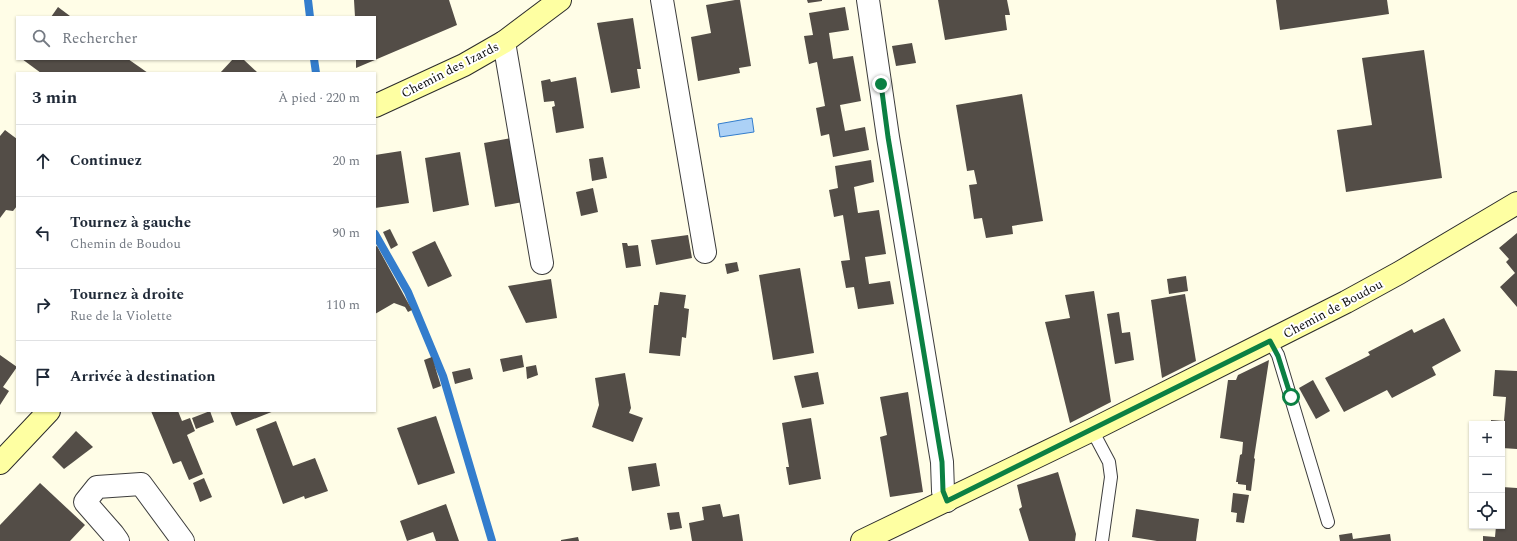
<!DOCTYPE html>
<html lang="fr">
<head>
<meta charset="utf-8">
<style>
	:root { --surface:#fff; --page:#f6f6f7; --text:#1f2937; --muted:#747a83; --line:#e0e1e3 }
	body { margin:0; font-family:Spectral,serif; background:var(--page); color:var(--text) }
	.controls { position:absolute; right:12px; bottom:12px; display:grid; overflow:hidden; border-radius:0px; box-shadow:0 1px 3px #0004 }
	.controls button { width:36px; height:36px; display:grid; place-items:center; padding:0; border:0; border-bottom:1px solid var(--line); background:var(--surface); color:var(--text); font:20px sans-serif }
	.stop { position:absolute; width:12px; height:12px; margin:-9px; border:3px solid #0b8043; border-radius:50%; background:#fff }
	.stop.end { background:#0b8043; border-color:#fff; box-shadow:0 1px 4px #0008 }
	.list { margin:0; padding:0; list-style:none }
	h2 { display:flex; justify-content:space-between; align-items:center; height:52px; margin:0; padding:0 16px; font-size:17px }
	h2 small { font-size:13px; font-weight:400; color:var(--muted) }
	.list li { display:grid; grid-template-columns:26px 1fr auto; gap:12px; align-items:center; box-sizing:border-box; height:72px; padding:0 16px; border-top:1px solid var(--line) }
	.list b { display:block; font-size:15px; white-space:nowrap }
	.list p { margin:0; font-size:13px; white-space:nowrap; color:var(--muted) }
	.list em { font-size:13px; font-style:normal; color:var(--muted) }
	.icon { flex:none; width:22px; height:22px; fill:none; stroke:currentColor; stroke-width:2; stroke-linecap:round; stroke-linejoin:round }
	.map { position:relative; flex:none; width:1517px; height:541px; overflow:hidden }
	.search { position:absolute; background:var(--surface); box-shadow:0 1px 3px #0004; left:16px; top:16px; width:360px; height:44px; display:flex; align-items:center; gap:10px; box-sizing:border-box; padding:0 14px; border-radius:0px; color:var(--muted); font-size:15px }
	.panel { position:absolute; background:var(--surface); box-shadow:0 1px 3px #0004; left:16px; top:72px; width:360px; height:340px; border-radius:0px }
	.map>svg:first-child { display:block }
	.water { fill:#acd1f6; stroke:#337dcd }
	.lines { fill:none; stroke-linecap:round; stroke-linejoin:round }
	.stream { stroke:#337dcd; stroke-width:8 }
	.building { fill:#534d47 }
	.lane-casing { stroke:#3d3d3d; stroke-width:14 }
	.street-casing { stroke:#3d3d3d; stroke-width:24 }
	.secondary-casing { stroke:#2c2c2c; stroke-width:24 }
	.lane { stroke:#fff; stroke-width:12 }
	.street { stroke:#fff; stroke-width:22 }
	.secondary { stroke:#feffa2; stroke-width:22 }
	.route { stroke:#0b8043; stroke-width:5 }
	.labels { text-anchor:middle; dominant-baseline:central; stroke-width:4; stroke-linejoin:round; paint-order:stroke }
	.street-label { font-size:13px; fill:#0a0a0a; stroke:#fff }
</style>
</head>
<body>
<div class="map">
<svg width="1517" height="541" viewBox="0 0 1517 541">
	<rect width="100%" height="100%" fill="#fffde7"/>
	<path class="water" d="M752,118L754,132L720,137L718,124Z"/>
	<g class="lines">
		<g class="stream">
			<path d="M308,0L310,17"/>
			<path d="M314,59L316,73"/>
			<path d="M375,234L408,292L443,376L492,541"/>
		</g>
	</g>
	<g class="building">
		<path d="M354,0H449L457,25L356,68V59H375V17H355Z"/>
		<path d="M735,0H740L751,66L739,68L740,73L698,81L691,37L711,33L706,5Z"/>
		<path d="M807,0H822V1L808,3Z"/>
		<path d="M938,0H1007L1010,15H1005L1007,30L945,40Z"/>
		<path d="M1276,0H1387L1389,14L1280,30Z"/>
		<path d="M58,7L70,16L72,17H51Z"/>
		<path d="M845,7L849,30L829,33L833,59L853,56L861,101L840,105L845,131L865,127L869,150L833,157L829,134L821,136L816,108L825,106L817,62L809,64L804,36L813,35L809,13Z"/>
		<path d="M633,18L641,69H637L640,88L611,93L597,23Z"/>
		<path d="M912,43L916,63L896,66L892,46Z"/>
		<path d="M1424,50L1442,178L1346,192L1337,130L1372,125L1362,58Z"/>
		<path d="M22,59H128L148,73H41Z"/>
		<path d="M233,59H243L258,73H220Z"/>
		<path d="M576,77L584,128L556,133L552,107L555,106L554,101L544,102L541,81L550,79L551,82Z"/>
		<path d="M1022,94L1043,221L1012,226L1013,234L986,238L982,218L974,219L969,185L977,184L974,170L967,171L956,105Z"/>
		<path d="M5,130L17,139V206L13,211L6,210L0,218V136Z"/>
		<path d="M512,138L523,202L495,207L484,143Z"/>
		<path d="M401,151L409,203L375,208V155Z"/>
		<path d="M460,152L469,205L433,212L425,158Z"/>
		<path d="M603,157L607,178L592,181L589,159Z"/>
		<path d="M871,160L874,182L854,187L858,213L879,210L886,254L865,257L869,284L890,281L894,304L858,309L854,287L846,288L841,261L850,260L843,215L834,217L829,190L838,188L835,166Z"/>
		<path d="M593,188L598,212L581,216L576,192Z"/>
		<path d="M390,229L398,245L391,249L383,232Z"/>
		<path d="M1517,233V307L1500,287L1515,273L1506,262L1509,259L1499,248Z"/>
		<path d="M688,235L692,258L656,265L651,240Z"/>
		<path d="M435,241L452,276L428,287L412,252Z"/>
		<path d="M622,243H627L628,246L638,245L641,266L626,268Z"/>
		<path d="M377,246L412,310L408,312L405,307L394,303L375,314V247Z"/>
		<path d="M737,262L739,271L727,274L725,264Z"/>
		<path d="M800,268L814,353L773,360L759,275Z"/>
		<path d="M1186,276L1188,291L1169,294L1167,279Z"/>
		<path d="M551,279L557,318L526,323L508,286Z"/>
		<path d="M1094,291L1111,402L1070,423L1045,322L1070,318L1065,295Z"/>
		<path d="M660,292L686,295L684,308L689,309L686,338L682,337L680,356L649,353L654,305H658Z"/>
		<path d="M1185,294L1196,361L1162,378L1151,300Z"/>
		<path d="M1119,312L1122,333L1130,332L1134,360L1115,364L1107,314Z"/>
		<path d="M1444,318L1461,351L1432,367L1436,375L1392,398L1387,390L1344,412L1325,378L1370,355L1368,352L1412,329L1414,333Z"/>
		<path d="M0,355L17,367L3,387L9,391L0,405Z"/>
		<path d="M522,355L524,367L503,372L500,359Z"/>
		<path d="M432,357L441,386L433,389L424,360Z"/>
		<path d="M1269,360L1254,458L1255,459L1251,491L1246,490V485L1238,484V482H1236L1240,455L1242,454L1243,442L1220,438L1228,380H1236L1238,375Z"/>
		<path d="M536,365L538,375L527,379L526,367Z"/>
		<path d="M470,368L473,379L455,384L452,372Z"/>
		<path d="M1495,370L1517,371V449L1502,448V424H1491V420L1504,421L1506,397L1493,396Z"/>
		<path d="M818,372L824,404L802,408L794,376Z"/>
		<path d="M625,373L631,408L629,413L643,418L633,442L592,427L599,405L595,378Z"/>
		<path d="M1313,380L1330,411L1316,419L1299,388Z"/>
		<path d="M908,392L923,492L890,497L880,437L887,435L880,397Z"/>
		<path d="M151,411H178L182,421L190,418L195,431L187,435L203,474L189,480L181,461L173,464Z"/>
		<path d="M210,411L214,422L196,429L192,418Z"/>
		<path d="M230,411H274L236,426Z"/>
		<path d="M436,416L455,473L418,485L397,428Z"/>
		<path d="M811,418L821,479L789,485L786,467H789L782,423Z"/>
		<path d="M276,421L293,466L315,458L328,491L305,499L304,496L283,504L256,429Z"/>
		<path d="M76,431L93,447L64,469L52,457Z"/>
		<path d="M656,463L660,486L632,491L628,467Z"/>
		<path d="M1058,472L1076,534L1075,541H1029L1019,509L1022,507L1017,485Z"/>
		<path d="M204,478L212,497L200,502L193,483Z"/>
		<path d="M40,483L85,525L70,541H0V525Z"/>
		<path d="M1502,487L1517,488V541H1483V536L1495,537L1496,526H1502Z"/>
		<path d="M1233,493L1249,495L1244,523L1236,522L1237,513L1231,512Z"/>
		<path d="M446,504L459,541H436L433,532L407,541L400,521Z"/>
		<path d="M720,504L723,517L739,514L743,541H692L689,523L704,520L702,507Z"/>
		<path d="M1136,509L1199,519L1196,541H1157L1132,537Z"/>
		<path d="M679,512L682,528L670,530L667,513Z"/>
		<path d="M1352,533L1353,539L1390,534L1391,541H1340L1339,535Z"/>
		<path d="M578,537L579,541H561V540Z"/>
	</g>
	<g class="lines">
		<defs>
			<g id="lane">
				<path d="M1270,341L1278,355L1328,522"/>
				<path d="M1092,430L1109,462L1111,477L1102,541"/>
			</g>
			<g id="street">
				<path d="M662,0L705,252"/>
				<path d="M868,0L888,137L942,462L943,491L947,501"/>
				<path d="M504,42L542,263"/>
				<path d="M118,541L113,534L85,502L97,487L141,484L183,541"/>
			</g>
			<g id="secondary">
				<path d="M375,106L464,65L504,42L560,0"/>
				<path d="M0,463L49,411"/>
				<path d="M862,541L1092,430L1346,302L1399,273L1517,203"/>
			</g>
		</defs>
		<use href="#lane" class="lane-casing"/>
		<use href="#street" class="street-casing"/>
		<use href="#secondary" class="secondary-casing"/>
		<use href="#lane" class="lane"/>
		<use href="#street" class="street"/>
		<use href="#secondary" class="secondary"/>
	</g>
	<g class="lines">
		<path class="route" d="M881,84L888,137L942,462L943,491L947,501L1270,341L1278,356L1291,397"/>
	</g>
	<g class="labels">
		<g class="street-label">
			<text transform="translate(450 70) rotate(-27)">Chemin des Izards</text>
			<text transform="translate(1333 309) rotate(-28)">Chemin de Boudou</text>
		</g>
	</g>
</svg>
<div class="controls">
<button>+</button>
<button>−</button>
<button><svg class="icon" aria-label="locate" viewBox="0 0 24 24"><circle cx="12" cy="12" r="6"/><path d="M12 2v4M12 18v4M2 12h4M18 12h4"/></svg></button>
</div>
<div class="stop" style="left:1291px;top:397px"></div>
<div class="stop end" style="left:881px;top:84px"></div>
<div class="search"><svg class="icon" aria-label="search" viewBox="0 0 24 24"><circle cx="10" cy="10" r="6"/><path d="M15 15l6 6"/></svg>Rechercher</div>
<section class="panel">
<h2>3 min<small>À pied · 220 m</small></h2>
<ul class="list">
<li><svg class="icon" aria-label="ahead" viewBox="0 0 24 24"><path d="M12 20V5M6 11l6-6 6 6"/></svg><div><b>Continuez</b></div><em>20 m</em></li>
<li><svg class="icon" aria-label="left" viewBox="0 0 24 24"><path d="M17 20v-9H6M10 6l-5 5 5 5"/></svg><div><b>Tournez à gauche</b><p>Chemin de Boudou</p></div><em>90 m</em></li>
<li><svg class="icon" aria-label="right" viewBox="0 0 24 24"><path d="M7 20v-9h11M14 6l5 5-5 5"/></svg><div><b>Tournez à droite</b><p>Rue de la Violette</p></div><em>110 m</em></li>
<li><svg class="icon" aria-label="arrive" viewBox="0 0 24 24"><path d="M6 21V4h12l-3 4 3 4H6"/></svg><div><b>Arrivée à destination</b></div></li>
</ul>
</section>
</div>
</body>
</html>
